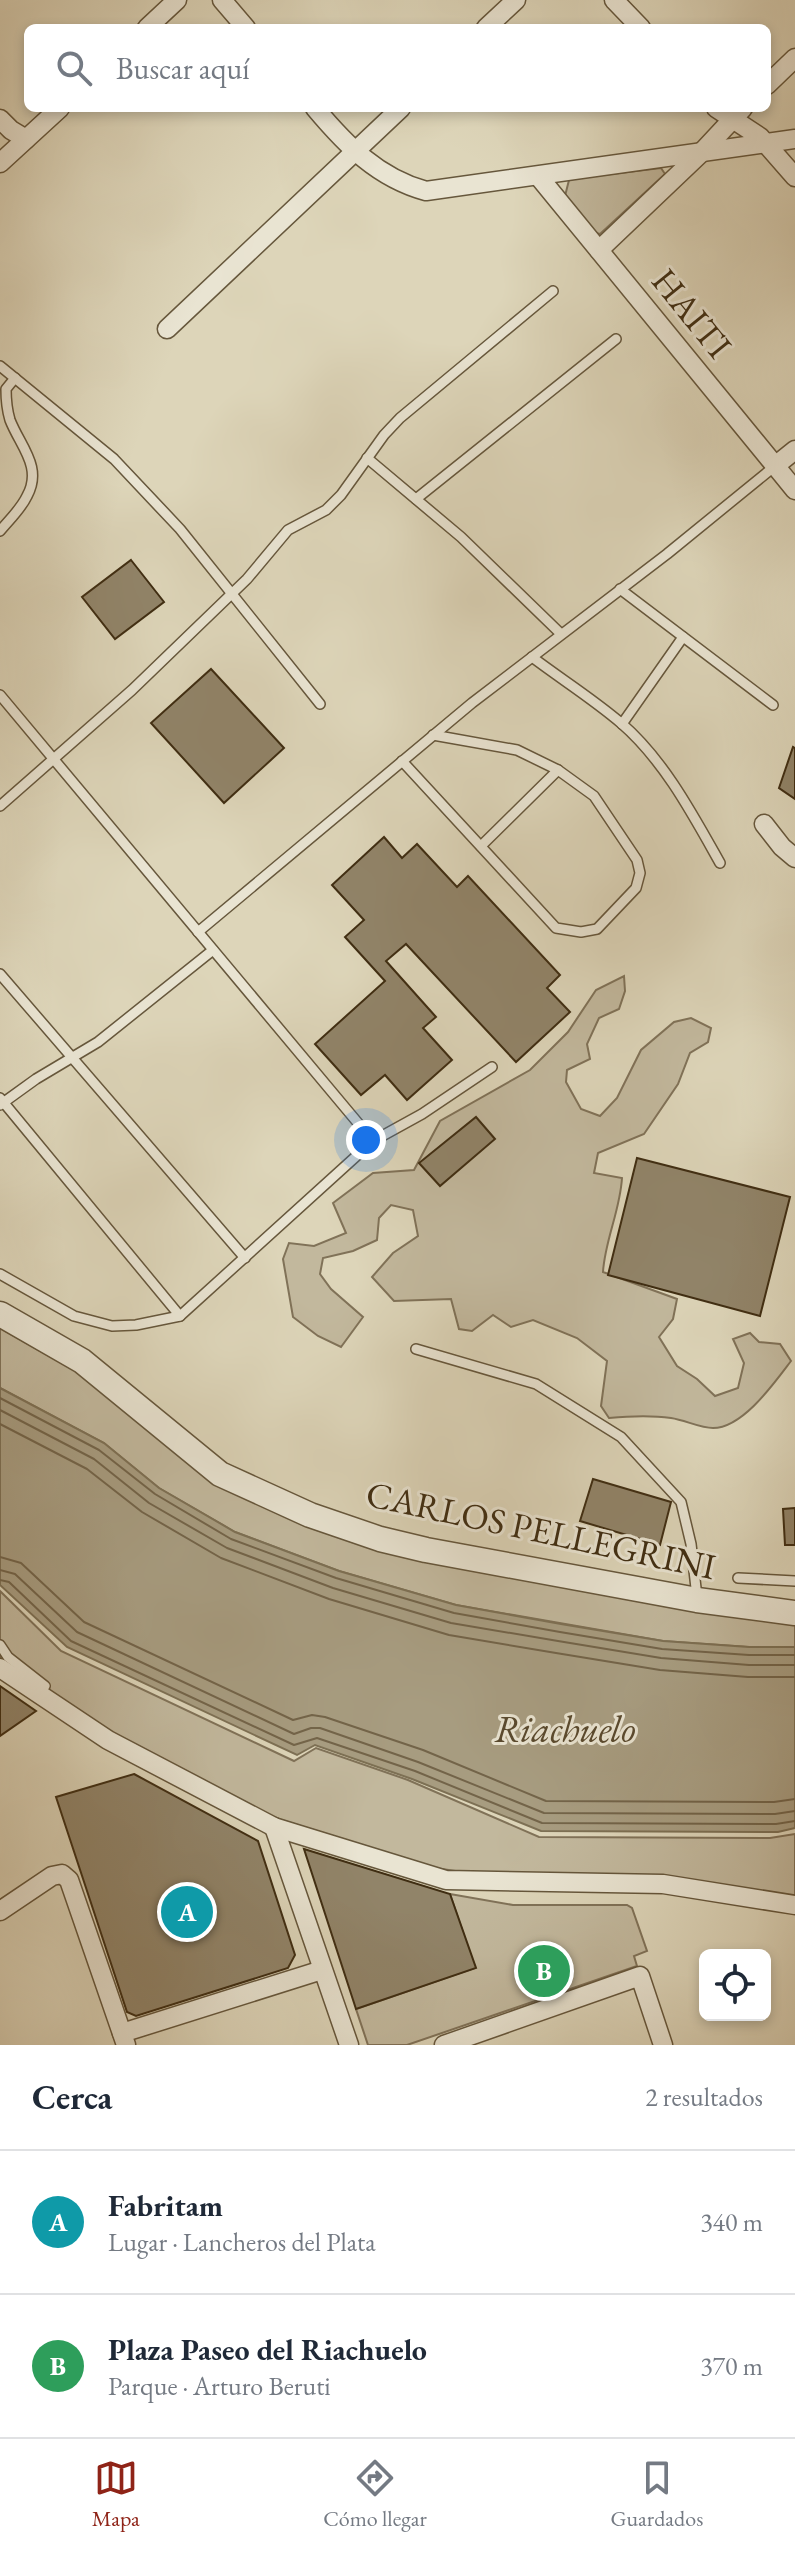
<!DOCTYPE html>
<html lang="es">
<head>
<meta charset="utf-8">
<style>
	:root { --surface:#fff; --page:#f6f6f7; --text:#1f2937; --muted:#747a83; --line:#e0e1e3; --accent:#8f2418 }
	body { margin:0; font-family:"EB Garamond",serif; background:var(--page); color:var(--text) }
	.controls { position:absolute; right:24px; bottom:24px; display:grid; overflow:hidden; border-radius:12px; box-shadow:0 4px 12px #0003 }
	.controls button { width:72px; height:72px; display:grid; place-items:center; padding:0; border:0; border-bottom:2px solid var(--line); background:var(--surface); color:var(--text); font:40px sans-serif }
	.you { position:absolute; left:366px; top:1140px; width:28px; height:28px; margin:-20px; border:6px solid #fff; border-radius:50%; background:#1a73e8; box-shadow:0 0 0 12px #1a73e833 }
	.badge { display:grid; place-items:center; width:52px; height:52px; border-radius:50%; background:var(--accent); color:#fff; font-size:26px; font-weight:700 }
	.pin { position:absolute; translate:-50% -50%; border:4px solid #fff; box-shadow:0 2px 8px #0006 }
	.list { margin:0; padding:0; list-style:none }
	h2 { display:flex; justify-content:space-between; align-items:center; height:104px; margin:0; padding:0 32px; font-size:34px }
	h2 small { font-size:26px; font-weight:400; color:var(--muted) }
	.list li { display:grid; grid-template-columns:52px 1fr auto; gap:24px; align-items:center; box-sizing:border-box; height:144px; padding:0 32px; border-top:2px solid var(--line) }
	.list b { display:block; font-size:30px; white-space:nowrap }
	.list p { margin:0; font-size:26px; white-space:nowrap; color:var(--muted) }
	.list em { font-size:26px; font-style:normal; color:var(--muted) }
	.icon { flex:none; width:44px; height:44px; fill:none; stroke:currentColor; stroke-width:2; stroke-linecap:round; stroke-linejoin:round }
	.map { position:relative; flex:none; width:795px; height:2045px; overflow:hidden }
	.search { position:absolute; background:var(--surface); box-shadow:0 4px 12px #0003; left:24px; right:24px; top:24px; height:88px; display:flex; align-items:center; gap:20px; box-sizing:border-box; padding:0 28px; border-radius:12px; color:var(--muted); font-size:30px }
	.sheet { height:392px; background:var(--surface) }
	nav { display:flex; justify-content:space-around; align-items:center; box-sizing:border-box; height:112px; border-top:2px solid var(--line); background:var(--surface); font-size:22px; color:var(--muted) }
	nav a { display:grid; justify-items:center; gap:4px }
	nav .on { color:var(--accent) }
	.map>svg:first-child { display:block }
	.green { fill:#c2b89d; stroke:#807258; stroke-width:2 }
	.water { fill:#a79c80; stroke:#7d7054; stroke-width:2 }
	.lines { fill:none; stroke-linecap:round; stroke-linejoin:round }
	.shore { stroke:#736449; stroke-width:2 }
	.building { fill:#918469; stroke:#3f2d12; stroke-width:2 }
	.service-casing { stroke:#66573c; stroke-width:12 }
	.minor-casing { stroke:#66573c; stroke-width:21 }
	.tertiary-casing { stroke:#66573c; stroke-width:27 }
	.service { stroke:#e9e4d2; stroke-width:9 }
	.minor { stroke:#e9e4d2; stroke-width:18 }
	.tertiary { stroke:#e9e4d2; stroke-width:24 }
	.labels { text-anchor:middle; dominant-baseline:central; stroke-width:6; stroke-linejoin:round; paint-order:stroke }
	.street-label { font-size:36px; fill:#3f2d12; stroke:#e9e4d2 }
	.water-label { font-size:38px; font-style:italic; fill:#59492e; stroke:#e9e4d2 }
</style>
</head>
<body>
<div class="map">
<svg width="795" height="2045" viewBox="0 0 795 2045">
	<rect width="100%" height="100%" fill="#ddd5b9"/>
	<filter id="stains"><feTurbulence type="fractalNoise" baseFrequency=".0025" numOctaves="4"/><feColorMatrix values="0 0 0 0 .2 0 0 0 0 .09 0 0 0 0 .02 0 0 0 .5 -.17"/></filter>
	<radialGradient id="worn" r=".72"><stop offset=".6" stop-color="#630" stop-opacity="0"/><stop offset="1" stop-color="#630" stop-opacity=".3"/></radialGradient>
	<g class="green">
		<path d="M661,168L665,174L600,234L596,233L565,196L569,180L578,178Z"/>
		<path d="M624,976L625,991L619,1009L599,1018L587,1044L590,1059L567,1070L566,1082L581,1109L600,1116L617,1098L641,1050L674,1022L691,1018L711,1028L708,1042L690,1053L678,1084L644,1134L598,1153L594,1173L622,1178C620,1211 605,1240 603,1272L677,1299L673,1319L659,1337L677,1366L697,1379L715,1396L738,1388L744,1363L733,1339L750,1333L759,1342L780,1344L791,1361C775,1382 743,1428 713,1428C700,1428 685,1420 671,1418C650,1415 630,1416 609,1418L601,1406L607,1361L577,1338L533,1320L511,1327L493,1315L472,1331L459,1329L451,1299L394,1301L372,1277L393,1253L418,1236L413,1210L391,1205L379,1218L377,1240L353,1251L323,1258L320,1274L331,1289L363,1317L341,1347L318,1336L293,1317L283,1259L289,1243L314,1246L346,1233L333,1203L373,1173L414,1170L440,1121L530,1070L568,1032L596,990Z"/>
		<path d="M0,1328L79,1373L333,1533L795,1617V1647H749L663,1641L456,1605L339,1571L235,1532L159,1488L104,1443L0,1388Z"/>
		<path d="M0,1591L61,1651L294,1761L316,1748L408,1780L539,1837L770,1838L795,1834V1897L490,1876L435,1868L272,1817L224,1795L112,1732L38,1688L0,1658Z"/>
		<path d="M450,1894L513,1905H627L632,1908L647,1951L634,1956L637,1966L407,2045H368L356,2009L475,1968Z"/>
	</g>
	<path class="water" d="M0,1388L104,1443L159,1488L235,1532L339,1571L456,1605L561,1624L663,1641L749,1647H795V1828L778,1832L541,1831L412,1779L315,1745L297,1755L67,1647L0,1585Z"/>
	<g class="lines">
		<g class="shore">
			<path d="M0,1398L99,1450L155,1494L231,1539L336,1578L454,1613L560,1632L662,1649L749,1655H795"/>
			<path d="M0,1410L94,1459L149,1503L227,1548L333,1588L451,1623L558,1641L661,1658L749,1665H795"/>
			<path d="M0,1424L87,1469L142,1512L221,1558L329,1599L449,1635L556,1653L660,1670L748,1677H795"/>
			<path d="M0,1557L21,1563L84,1622L293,1720L312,1715L325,1717L423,1750L546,1801L774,1802L795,1799"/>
			<path d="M0,1570L15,1574L77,1632L294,1734L311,1728H320L418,1762L544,1813L775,1814L795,1811"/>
			<path d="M0,1580L9,1582L71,1641L294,1745L317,1738L415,1771L542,1823L776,1824L795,1821"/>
		</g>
	</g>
	<g class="building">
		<path d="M131,560L164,602L115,639L82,597Z"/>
		<path d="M211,669L284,748L224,803L151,723Z"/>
		<path d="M793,747L795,748V799L779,788Z"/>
		<path d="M384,837L402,858L417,844L457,887L468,876L560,975L547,988L570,1012L516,1062L406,944L386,961L436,1017L423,1028L452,1060L407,1100L385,1075L361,1095L315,1044L385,981L345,937L364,920L332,885Z"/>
		<path d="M476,1117L495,1139L440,1186L419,1163Z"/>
		<path d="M637,1158L790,1197L760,1316L608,1275Z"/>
		<path d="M593,1479L671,1502L660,1545L580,1521Z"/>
		<path d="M795,1508V1545H785L783,1509Z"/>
		<path d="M0,1686L36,1711L0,1736Z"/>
		<path d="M134,1774L258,1841L295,1955L288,1968L136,2016L127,2012L56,1797Z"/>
		<path d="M304,1849L450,1894L476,1968L356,2009Z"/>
	</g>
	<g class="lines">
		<defs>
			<g id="service">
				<path d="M0,366L114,459L180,529L320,704"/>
				<path d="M367,458L461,537L561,634"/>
				<path d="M416,499L616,339"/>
				<path d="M0,531C9,520 21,509 27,496C43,467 20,446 10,420C7,410 6,399 6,389L15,378"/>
				<path d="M620,589L773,705"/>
				<path d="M532,657C561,679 593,699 621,723C664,760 693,815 720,863"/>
				<path d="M0,695L373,1141"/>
				<path d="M622,724L683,637"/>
				<path d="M402,761L556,928L581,932L597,929L636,888L640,873L637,860L594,796L558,770L517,750L433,735"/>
				<path d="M0,806L132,690L247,579L288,530L326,510L341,495L384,435L400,418L553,291"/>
				<path d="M481,846L558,770"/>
				<path d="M198,932L472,703L667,554L775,466"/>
				<path d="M0,974L245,1258"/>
				<path d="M0,1098L180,1316"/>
				<path d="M0,1105L36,1079L98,1042L213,950"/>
				<path d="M0,1274L74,1316L112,1326L136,1325L180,1316L373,1141L422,1114L492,1067"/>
				<path d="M416,1349L536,1384L621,1437L681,1502L691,1544L697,1597"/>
				<path d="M738,1578L795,1581"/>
				<path d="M0,1645L8,1657L45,1686L39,1695"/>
			</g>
			<g id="minor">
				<path d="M222,0L246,28"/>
				<path d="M614,0L641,28"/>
				<path d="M147,28L177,0"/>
				<path d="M486,28L516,0"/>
				<path d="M767,85L795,58"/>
				<path d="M315,108C346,145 378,178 426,191L795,139"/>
				<path d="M716,108L760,137L795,177"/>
				<path d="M0,119L11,130L26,139"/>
				<path d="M0,163L60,108"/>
				<path d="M539,177L795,490"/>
				<path d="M599,250L701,153L743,108"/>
				<path d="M167,329L401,108"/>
				<path d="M775,466L795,450"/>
				<path d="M764,824L782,847L795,858"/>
				<path d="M0,1668L108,1740L274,1827L446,1880L663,1884L795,1905"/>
				<path d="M274,1827L349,2045"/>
				<path d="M0,1911L52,1876L62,1874L69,1880L126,2045"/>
				<path d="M122,2033L322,1970"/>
				<path d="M444,2045L640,1976L663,2045"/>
			</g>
			<path id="tertiary" d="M0,1314L82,1361L220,1474L310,1515L380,1539L426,1550L697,1600L795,1613"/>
		</defs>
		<use href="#service" class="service-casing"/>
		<use href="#minor" class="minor-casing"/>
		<use href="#tertiary" class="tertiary-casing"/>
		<use href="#service" class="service"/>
		<use href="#minor" class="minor"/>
		<use href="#tertiary" class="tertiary"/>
	</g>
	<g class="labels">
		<g class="street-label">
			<text transform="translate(692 313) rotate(51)">HAITI</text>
			<text transform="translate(541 1530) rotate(12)">CARLOS PELLEGRINI</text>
		</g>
		<g class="water-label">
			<text x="565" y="1728">Riachuelo</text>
		</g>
	</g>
	<rect width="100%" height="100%" filter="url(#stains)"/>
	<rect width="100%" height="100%" fill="url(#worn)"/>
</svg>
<div class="controls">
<button><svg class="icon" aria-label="locate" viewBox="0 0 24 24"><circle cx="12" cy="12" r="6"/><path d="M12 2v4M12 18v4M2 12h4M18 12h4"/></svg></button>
</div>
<div class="you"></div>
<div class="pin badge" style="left:187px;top:1912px;background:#0f9aa8">A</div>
<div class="pin badge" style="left:544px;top:1971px;background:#2e9e5b">B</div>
<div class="search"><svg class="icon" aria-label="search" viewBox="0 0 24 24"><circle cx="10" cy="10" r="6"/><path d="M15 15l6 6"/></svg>Buscar aquí</div>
</div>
<section class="sheet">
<h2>Cerca<small>2 resultados</small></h2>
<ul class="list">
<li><span class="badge" style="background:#0f9aa8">A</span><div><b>Fabritam</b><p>Lugar · Lancheros del Plata</p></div><em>340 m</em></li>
<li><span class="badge" style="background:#2e9e5b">B</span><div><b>Plaza Paseo del Riachuelo</b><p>Parque · Arturo Beruti</p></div><em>370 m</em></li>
</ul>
</section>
<nav>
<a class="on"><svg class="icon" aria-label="map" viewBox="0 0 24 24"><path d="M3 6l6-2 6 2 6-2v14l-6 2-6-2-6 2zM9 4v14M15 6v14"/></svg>Mapa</a>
<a><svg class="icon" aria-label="directions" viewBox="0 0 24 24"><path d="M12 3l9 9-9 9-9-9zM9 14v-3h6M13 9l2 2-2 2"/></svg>Cómo llegar</a>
<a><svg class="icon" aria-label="saved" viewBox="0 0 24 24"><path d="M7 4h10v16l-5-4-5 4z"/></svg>Guardados</a>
</nav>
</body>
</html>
